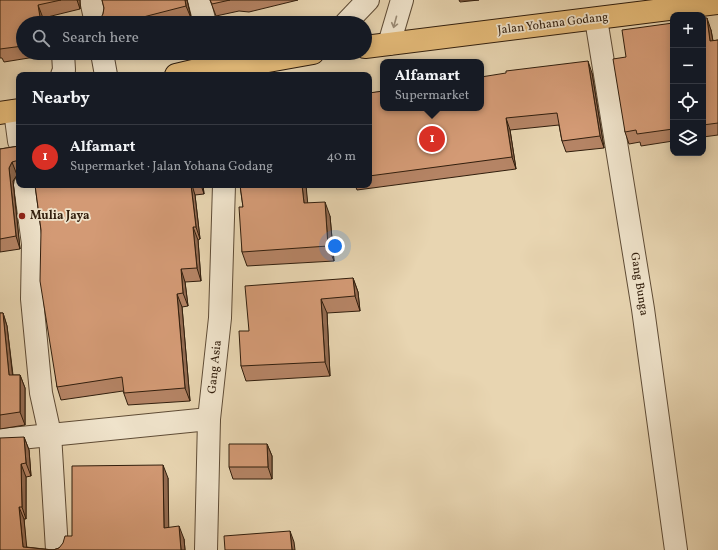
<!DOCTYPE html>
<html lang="en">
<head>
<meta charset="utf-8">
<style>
	:root { --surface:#171b24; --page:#20242c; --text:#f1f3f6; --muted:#9ea1a6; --line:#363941; --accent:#d93025 }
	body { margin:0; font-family:Vollkorn,serif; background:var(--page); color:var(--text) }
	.controls { position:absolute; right:12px; top:12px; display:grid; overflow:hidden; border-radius:8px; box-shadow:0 2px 10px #0003 }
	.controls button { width:36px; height:36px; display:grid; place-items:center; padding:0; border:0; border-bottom:1px solid var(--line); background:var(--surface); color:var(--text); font:20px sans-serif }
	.you { position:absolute; left:335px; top:246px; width:14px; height:14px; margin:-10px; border:3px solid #fff; border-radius:50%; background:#1a73e8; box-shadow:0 0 0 6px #1a73e833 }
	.badge { display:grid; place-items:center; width:26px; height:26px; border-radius:50%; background:var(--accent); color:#fff; font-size:13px; font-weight:700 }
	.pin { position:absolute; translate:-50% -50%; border:2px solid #fff; box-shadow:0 1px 4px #0006 }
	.popup { position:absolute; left:380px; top:59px; width:104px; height:52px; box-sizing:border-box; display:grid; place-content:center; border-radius:8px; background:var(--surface); filter:drop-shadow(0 1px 3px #0005); font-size:13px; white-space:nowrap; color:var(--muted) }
	.popup b { font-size:15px; color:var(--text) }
	.popup::after { content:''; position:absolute; left:50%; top:100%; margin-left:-8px; border:8px solid transparent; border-top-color:var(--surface) }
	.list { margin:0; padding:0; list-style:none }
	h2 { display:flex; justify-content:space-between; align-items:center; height:52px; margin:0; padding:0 16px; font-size:17px }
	h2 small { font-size:13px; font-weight:400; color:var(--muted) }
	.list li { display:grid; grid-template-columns:26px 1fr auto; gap:12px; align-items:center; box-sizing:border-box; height:64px; padding:0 16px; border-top:1px solid var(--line) }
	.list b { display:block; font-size:15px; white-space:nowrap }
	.list p { margin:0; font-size:13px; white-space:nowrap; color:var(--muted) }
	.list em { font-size:13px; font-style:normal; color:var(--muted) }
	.icon { flex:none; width:22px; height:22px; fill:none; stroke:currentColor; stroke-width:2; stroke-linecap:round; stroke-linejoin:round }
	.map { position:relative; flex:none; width:718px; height:550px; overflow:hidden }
	.search { position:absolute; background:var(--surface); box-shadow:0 2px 10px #0003; left:16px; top:16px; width:356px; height:44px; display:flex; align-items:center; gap:10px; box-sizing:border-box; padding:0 14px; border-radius:22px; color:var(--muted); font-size:15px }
	.panel { position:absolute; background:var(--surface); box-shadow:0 2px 10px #0003; left:16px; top:72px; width:356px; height:116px; border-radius:8px }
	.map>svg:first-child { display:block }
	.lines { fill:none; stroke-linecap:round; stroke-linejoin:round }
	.minor-casing { stroke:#5f4c36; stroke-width:24 }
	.major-casing { stroke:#311e0d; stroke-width:24 }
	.minor { stroke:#f0e4cc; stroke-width:22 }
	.major { stroke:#e4ba78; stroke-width:22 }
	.wall { fill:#b58465; stroke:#311e0d }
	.shaded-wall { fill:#946c52; stroke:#311e0d }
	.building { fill:#d39a75; stroke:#311e0d }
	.oneway { stroke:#9a8b76 }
	.poi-dot { fill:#8f2418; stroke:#f0e4cc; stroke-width:1.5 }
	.labels { text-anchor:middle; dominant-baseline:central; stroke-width:3.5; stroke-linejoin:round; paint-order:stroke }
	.street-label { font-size:12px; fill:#311e0d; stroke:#f0e4cc }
	.poi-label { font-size:12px; font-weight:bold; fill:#311e0d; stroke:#f0e4cc; text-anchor:start }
</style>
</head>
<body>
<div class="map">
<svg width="718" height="550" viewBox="0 0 718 550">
	<rect width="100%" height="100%" fill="#e8d5b1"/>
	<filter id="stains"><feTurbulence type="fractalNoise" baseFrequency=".005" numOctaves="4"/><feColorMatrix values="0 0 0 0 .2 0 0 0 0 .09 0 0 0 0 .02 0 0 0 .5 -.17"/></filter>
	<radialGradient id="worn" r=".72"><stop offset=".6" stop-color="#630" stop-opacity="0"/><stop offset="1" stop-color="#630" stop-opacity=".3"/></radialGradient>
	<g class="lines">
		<defs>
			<g id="minor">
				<path d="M91,0L96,23"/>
				<path d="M199,0L205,23"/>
				<path d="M596,19L643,309L676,550"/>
				<path d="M346,23L368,0"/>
				<path d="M389,44L402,0"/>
				<path d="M102,53L106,75"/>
				<path d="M62,75L64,70L63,53"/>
				<path d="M15,111L19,141"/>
				<path d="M25,185L33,244L32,299L41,393L50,434L57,550"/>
				<path d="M0,440L209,419"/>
				<path d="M206,550L209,419L220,318L224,185"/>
			</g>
			<g id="major">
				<path d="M365,47L718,3"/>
				<path d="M176,75L231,62L257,63L313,53"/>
				<path d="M0,113L19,110"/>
			</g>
		</defs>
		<use href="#minor" class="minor-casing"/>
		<use href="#major" class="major-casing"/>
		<use href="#minor" class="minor"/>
		<use href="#major" class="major"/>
	</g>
	<g class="wall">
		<path d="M0,0H80V9L23,23V53H34L35,57L4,62L2,58H0Z"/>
		<path d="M102,0H187L191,18L173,23H101L103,14L104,8Z"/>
		<path d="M210,0H298L249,12L239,11L216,16Z"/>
		<path d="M459,0H479L460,2Z"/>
		<path d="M703,18L711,30L713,41L718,40V135L703,137Z"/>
		<path d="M673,23V141L641,146L640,142L629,144L625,132L626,57Z"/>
		<path d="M592,73L604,148L566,152L562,141L559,125L510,130L516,169L357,190L355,185H369V93Z"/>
		<path d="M19,146V175H17L13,181L20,249L0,252V149Z"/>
		<path d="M35,185H203L204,194L195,195L200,239L198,240L201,281L185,282L188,306L182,307L190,401L128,405L123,391L61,400L57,387L41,230Z"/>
		<path d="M240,185H306L307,203L330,216L334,261L247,266L242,252L243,207Z"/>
		<path d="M353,278L358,292L360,311L327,313L330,376L246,381L241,366L249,331Z"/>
		<path d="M0,313H3L7,326L13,375H20L25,388V425L0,429Z"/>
		<path d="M24,437L29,450L31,476L26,477V519H24L26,547L53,550L59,548L72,536L168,478V527L184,539L185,550H0Z"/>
		<path d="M267,444L272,456V479H233L229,467Z"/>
	</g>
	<g class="shaded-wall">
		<path d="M77,0H80V9Z"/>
		<path d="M185,0H187L191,18L186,6Z"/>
		<path d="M38,5L43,18L44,23H41Z"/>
		<path d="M707,18L711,30L715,53L710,41Z"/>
		<path d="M588,61L592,73L604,148L600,136Z"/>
		<path d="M506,118L510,130L516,169L512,157Z"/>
		<path d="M12,162L17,175L13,181L20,249L16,236L9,168Z"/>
		<path d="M191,185H192L195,195L200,239L196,227Z"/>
		<path d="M201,185H203L204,194Z"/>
		<path d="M302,185H306L309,217L304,203Z"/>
		<path d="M325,202L330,216L334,261L328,246Z"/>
		<path d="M193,227L198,240L201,281L197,268Z"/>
		<path d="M181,269L185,282L188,306L183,293Z"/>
		<path d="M353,278L358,292L360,311L355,296Z"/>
		<path d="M177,294L182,307L190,401L185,388Z"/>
		<path d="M321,299L327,313L330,376L325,362Z"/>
		<path d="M3,313L7,326L14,388L9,375Z"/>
		<path d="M20,375L25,388V425L20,412Z"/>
		<path d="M24,437L29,450L31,476L26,463Z"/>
		<path d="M267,444L272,456V479L268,467Z"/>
		<path d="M21,464L26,477V519L22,507Z"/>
		<path d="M163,465L168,478L169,540L164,528Z"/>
		<path d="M19,507L24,519L27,550L23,547Z"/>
		<path d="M179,526L184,539L185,550H181Z"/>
		<path d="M290,531L294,542L295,550H292Z"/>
	</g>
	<g class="building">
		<path d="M0,0H61L38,5L41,23H23V46L0,49Z"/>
		<path d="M102,0H185L186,6L120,23H101L100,19L103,14L104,8Z"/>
		<path d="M210,0H230L212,4Z"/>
		<path d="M703,18H707L710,41L718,40V123L703,125Z"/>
		<path d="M673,23V129L637,134L636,130L625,132L613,59L626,57L622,30Z"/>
		<path d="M588,61L600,136L562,141L557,113L506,118L512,157L369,176V93L383,91V108H481V77L506,73V71Z"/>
		<path d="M19,146V160L12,162L9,168L16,236L0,239V149Z"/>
		<path d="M35,185H191L196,227H193L197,268L181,269L183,293L177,294L185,388L124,393L122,377L57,387L40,281L41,230Z"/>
		<path d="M240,185H302L304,203L325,202L328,246L242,252L239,207H243Z"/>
		<path d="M353,278L355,296L321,299L325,362L241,366L239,331H249L245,286Z"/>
		<path d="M0,313H3L9,375H20V412L0,415Z"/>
		<path d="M24,437L26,463L21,464L22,507H19L23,547L53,550L59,548L63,543L65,536H72V466L163,465L164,528L179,526L181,550H0V438Z"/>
		<path d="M229,444H267L268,467H229Z"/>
		<path d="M290,531L292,550H225L224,536Z"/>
	</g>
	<defs><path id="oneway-shaft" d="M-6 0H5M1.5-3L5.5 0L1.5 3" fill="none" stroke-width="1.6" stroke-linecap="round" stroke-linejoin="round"/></defs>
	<use class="oneway" href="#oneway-shaft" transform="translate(395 22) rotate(105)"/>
	<circle class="poi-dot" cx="22" cy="216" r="4"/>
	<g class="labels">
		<g class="street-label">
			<text transform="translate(553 24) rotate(-7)">Jalan Yohana Godang</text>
			<text transform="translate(639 284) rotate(81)">Gang Bunga</text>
			<text transform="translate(215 367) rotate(-84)">Gang Asia</text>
		</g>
		<g class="poi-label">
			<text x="30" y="216">Mulia Jaya</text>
		</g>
	</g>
	<rect width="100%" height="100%" filter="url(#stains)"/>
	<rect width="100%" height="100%" fill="url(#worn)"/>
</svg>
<div class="controls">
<button>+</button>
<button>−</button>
<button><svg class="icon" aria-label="locate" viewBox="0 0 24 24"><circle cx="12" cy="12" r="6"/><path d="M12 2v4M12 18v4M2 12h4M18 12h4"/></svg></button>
<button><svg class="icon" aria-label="layers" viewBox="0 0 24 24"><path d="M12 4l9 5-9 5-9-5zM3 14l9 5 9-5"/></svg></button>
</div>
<div class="you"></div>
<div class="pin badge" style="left:432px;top:139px">1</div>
<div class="popup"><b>Alfamart</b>Supermarket</div>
<div class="search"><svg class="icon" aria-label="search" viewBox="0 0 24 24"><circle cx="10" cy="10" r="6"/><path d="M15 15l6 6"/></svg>Search here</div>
<section class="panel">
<h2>Nearby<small></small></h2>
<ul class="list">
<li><span class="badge">1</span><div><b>Alfamart</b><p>Supermarket · Jalan Yohana Godang</p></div><em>40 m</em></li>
</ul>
</section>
</div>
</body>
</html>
